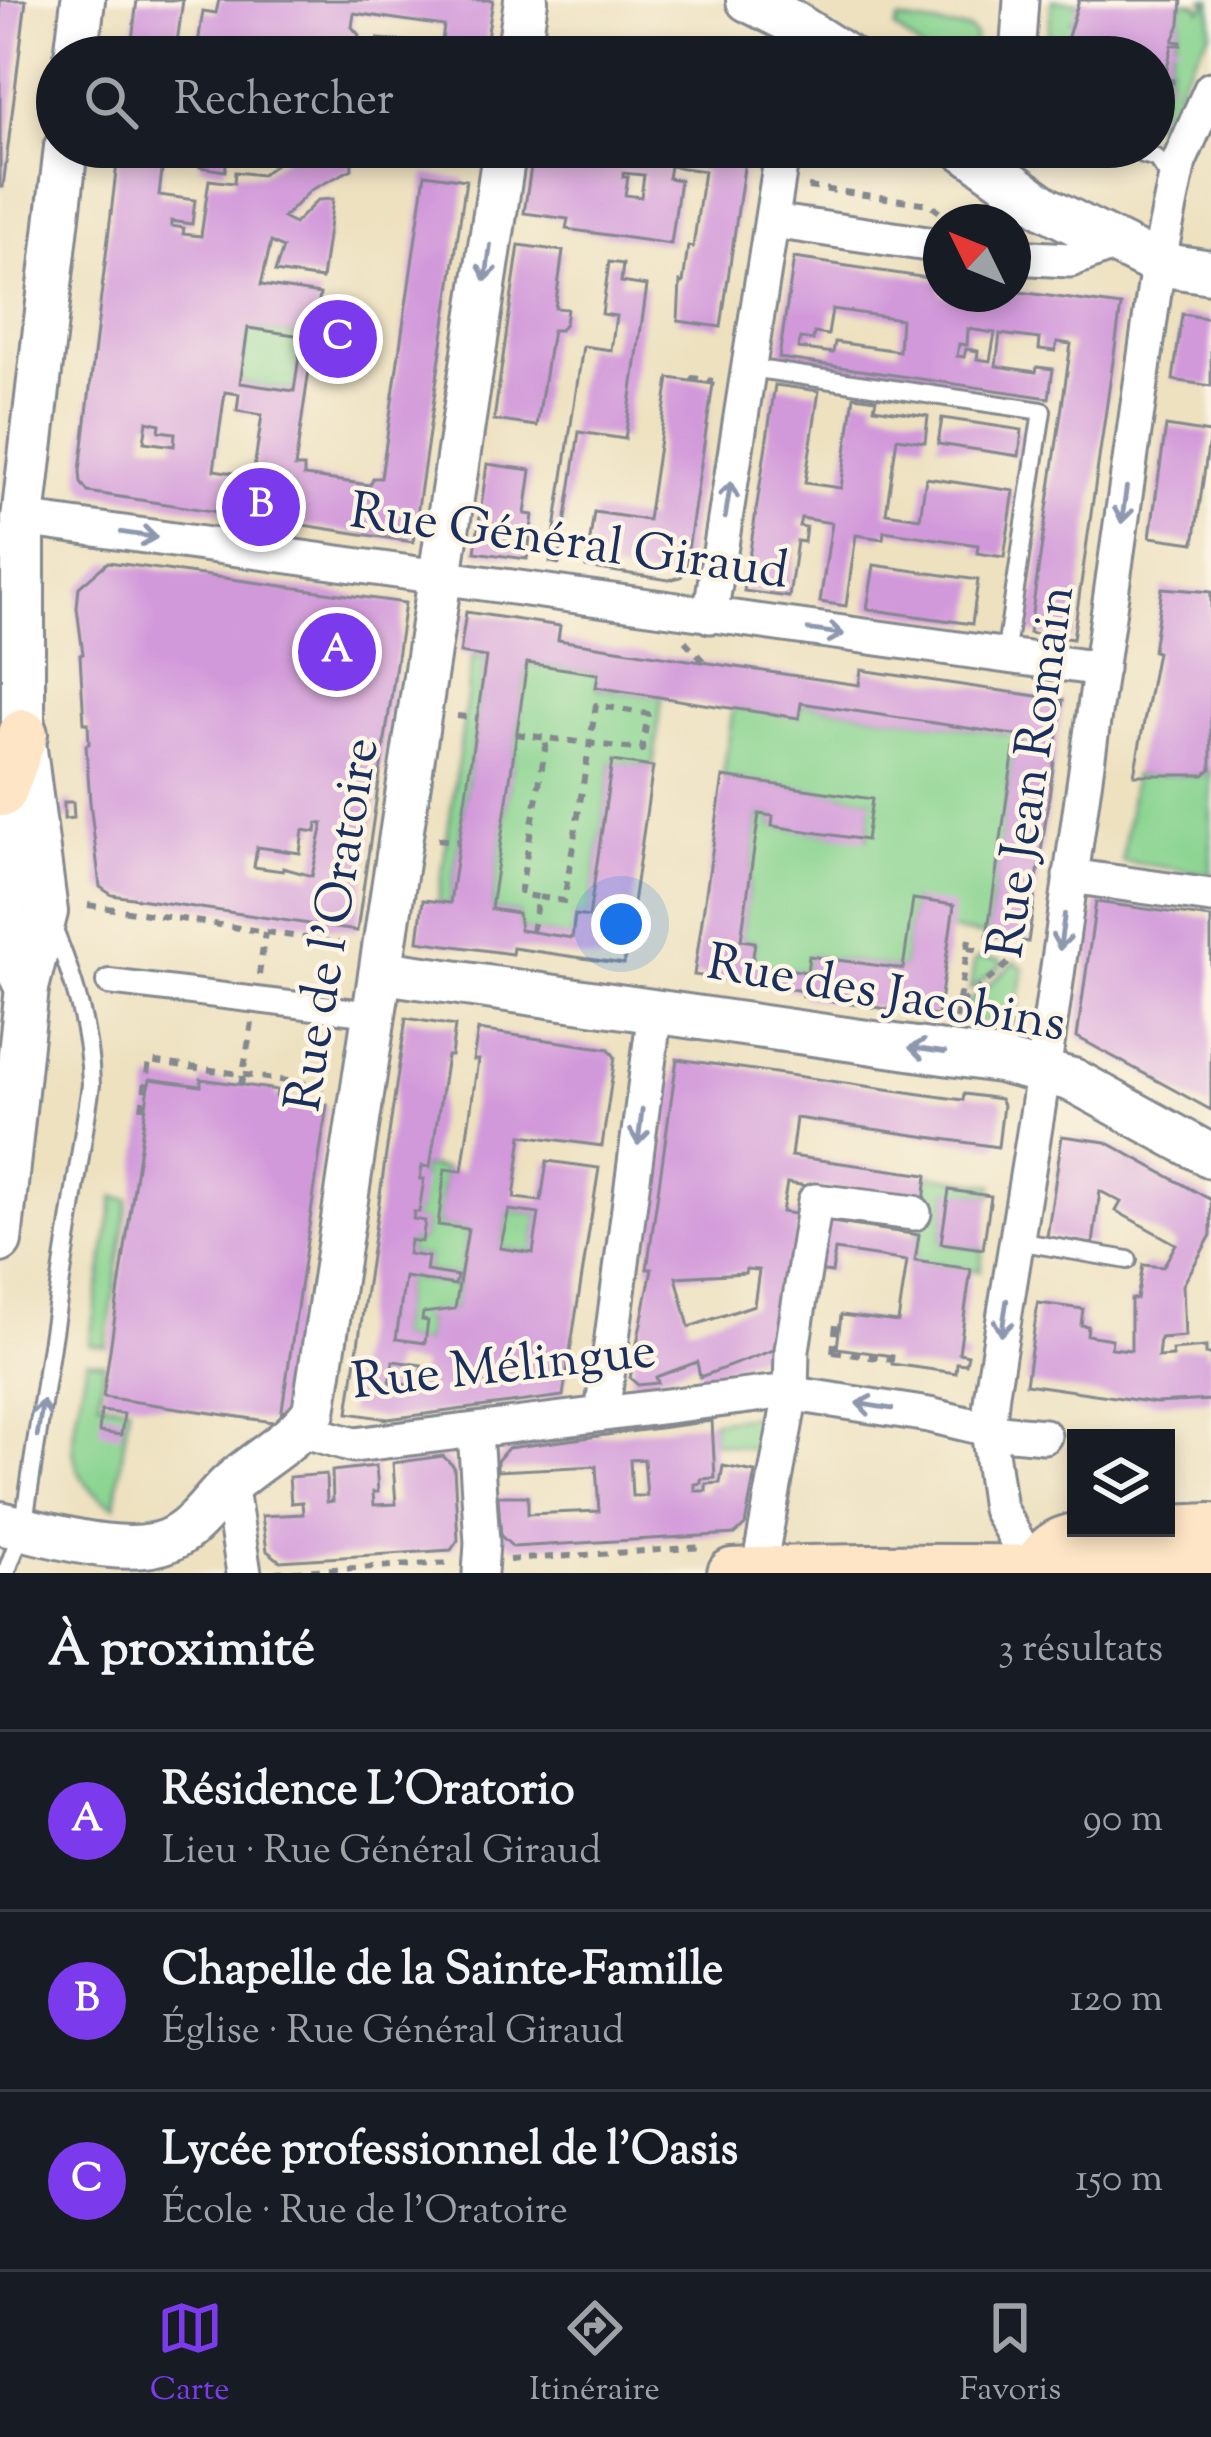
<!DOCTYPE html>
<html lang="fr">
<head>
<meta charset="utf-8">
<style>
	:root { --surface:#171b24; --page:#242831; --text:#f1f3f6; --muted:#9ea1a6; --line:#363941; --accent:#7c3aed }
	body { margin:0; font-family:"Sorts Mill Goudy",serif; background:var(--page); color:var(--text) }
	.controls { position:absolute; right:36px; bottom:36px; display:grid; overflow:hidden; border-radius:0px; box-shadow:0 6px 18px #0003 }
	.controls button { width:108px; height:108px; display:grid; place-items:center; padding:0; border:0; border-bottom:3px solid var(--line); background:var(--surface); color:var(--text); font:60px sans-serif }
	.compass { position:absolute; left:923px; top:204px; width:108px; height:108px; border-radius:50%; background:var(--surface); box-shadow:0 6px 18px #0003; rotate:313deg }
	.you { position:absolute; left:621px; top:924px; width:42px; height:42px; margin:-30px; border:9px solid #fff; border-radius:50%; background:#1a73e8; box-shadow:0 0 0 18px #1a73e833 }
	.badge { display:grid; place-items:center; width:78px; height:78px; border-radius:50%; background:var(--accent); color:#fff; font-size:39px; font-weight:700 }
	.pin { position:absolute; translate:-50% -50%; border:6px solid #fff; box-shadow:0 3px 12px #0006 }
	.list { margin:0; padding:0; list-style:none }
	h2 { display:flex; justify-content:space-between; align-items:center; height:156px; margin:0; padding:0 48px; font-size:51px }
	h2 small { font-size:39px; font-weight:400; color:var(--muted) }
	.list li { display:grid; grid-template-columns:78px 1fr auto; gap:36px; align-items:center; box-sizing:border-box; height:180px; padding:0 48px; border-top:3px solid var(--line) }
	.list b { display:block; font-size:45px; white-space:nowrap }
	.list p { margin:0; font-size:39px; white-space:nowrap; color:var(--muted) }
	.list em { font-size:39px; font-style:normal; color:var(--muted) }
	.icon { flex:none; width:66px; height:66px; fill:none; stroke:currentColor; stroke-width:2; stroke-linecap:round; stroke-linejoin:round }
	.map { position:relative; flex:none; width:1211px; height:1573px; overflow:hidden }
	.search { position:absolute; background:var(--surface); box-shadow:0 6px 18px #0003; left:36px; right:36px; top:36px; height:132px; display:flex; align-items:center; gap:30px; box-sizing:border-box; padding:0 42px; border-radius:66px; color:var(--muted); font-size:45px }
	.sheet { height:696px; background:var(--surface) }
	nav { display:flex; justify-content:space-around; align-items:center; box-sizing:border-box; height:168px; border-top:3px solid var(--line); background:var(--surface); font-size:33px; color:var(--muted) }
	nav a { display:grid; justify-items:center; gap:6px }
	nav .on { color:var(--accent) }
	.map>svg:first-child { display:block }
	.green { fill:#8ad491; stroke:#528278; stroke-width:3 }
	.building { fill:#d299da; fill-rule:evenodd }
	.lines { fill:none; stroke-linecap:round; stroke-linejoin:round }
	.service-casing { stroke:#84888f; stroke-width:22 }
	.pedestrian-casing { stroke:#84888f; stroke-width:30 }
	.minor-casing { stroke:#84888f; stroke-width:39 }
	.tertiary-casing { stroke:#84888f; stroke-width:48 }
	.secondary-casing { stroke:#84888f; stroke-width:54 }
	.path { stroke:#84888f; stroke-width:6; stroke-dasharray:9 9; stroke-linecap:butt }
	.service { stroke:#fff; stroke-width:16 }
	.pedestrian { stroke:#fff; stroke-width:24 }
	.minor { stroke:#fff; stroke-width:33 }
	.tertiary { stroke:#fff; stroke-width:42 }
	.secondary { stroke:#fde5c5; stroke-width:48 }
	.oneway { stroke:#8d97ae }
	.labels { text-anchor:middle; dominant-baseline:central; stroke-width:9; stroke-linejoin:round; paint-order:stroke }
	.street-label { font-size:51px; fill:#1b2f5e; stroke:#fcf5e5 }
</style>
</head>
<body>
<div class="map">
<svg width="1211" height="1573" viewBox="0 0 1211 1573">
	<rect width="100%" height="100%" fill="#fcf5e5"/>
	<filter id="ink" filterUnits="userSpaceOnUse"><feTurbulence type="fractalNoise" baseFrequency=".00833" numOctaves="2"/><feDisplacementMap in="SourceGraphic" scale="24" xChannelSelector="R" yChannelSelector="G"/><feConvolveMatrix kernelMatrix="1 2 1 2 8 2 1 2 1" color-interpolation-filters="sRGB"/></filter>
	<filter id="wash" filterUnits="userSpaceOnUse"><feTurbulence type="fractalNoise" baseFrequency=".004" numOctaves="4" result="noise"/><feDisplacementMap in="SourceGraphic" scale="48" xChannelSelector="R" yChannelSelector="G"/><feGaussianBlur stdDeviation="2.7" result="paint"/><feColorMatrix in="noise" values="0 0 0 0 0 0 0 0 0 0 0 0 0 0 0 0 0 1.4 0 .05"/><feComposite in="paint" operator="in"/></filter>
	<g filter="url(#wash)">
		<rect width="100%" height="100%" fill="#ede1c0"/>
		<g class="green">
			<path d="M1052,0L1078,2L1075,19L1071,20L1074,23C1069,47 1071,57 1046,57Z"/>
			<path d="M1204,0H1211V31L1183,75L1168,123L1154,125V119L1162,110L1158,108L1164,81H1168V65H1171L1169,61L1180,23L1182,1L1198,4L1201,10L1207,5Z"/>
			<path d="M899,20L970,30L975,35L974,57H930L895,28Z"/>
			<path d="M248,328L302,336L294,391L240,383Z"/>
			<path d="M473,655L486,657L450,903L438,902Z"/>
			<path d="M527,663L598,674L597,688L662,697L653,767L612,762L589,917L575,916L572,938L520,930L518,913L491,909Z"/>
			<path d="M801,703L1027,737L1025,751L1014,750L987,936L950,930L913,900L903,969L810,956L807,972L752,964L755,942L741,940L759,814L773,816L772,826L867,839L871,799L723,777L733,708L799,717Z"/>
			<path d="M1211,769V874L1122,861L1134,775H1205Z"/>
			<path d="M979,958L1000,960L1003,964L970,990L974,962Z"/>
			<path d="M1015,962L1024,968L1015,1024L969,1020L965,1015L967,1003Z"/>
			<path d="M422,1166L445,1169L438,1225L468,1229L455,1309L423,1314L422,1320L428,1321L425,1343L396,1339L405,1277L454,1285L456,1276L426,1271L428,1257L408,1254L410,1240L422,1241L425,1222L413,1219L414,1212L419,1211Z"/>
			<path d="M927,1175L993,1185L991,1196L949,1191L941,1243L983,1249L980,1271L915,1261Z"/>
			<path d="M114,1197L128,1199L106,1347L89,1344Z"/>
			<path d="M509,1210L539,1214L533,1253L500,1248Z"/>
			<path d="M87,1360L104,1363L99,1401L129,1406L115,1506C50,1473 78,1420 87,1360Z"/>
			<path d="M755,1416L764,1425L759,1450L713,1442L712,1421Z"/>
		</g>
		<g id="blocks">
			<g class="building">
				<path d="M0,0H26L3,187H0Z"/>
				<path d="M137,0H183L175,57H130Z"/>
				<path d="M219,0H493L484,57H440L444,26L354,13L352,27L359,35L356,57H196L203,11L216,13Z"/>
				<path d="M1079,0H1182L1180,24L1173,41L1181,42V45H1172L1165,78L1173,80V83L1164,81L1158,108L1162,109L1156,120L1154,57H1067L1066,43Z"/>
				<path d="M378,39L416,42L414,57H375Z"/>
				<path d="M119,147H165L159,195L195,200L192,224L171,221V226L184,228L183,234L201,236L209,180L234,183L235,172L261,175L300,147H351L352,169L311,190L283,218L294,224L318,200L333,199L322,279L275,272L283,248L271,242L261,285L320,294L295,467H304V476L370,485L373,478H381L425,174L466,180L413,542L88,492L81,483L80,471ZM248,328L302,336L294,391L240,383ZM225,392L239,394L237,411L262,415L253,476L214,470ZM147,421L160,424L159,431L175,433L174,446L144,442Z"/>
				<path d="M203,147H229L225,171L200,167Z"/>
				<path d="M534,147H747L721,327L678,321L680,282L683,283L688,246L693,247L704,171L670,166L668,178L680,180L671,244L566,229L568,219L524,213ZM623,173L644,175L641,197L625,195L628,177H623Z"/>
				<path d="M519,245L563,251L555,308L567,309L565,323L560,330H552L537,426L494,420Z"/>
				<path d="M794,258L941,280V294H1013V291L1121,306L1073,639L1029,633L1071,344L1057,342L1055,351L1039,349L1040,339L1000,334L996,366L1036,372L1037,367L1053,369L1049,398L779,358ZM832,309L901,319L899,351L835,342L833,353L798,348L800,338L813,340L814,333L828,335ZM968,329L995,333L990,361L977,359L978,351L966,349L964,357L957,356L959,344L967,345Z"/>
				<path d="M609,262L623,264L621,282L647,286L625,439L579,432L559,564L550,562L583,346L611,350L616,316L602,314Z"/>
				<path d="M1182,314L1211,319V386L1173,380Z"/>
				<path d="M669,378L713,384L685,570L681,577L669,580L586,567L594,512L648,520Z"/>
				<path d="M775,385L819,391L805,483L841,488L854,396L876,399L874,408L928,416L925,442L897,438L886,513L920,518L926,478L1014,491L1004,557L977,553L978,545L884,531L883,539L856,535L846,606L820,602L832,523L801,518L799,526L806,527L804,542L797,541L789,597L744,591Z"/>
				<path d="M942,418L1022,430L1019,456L938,444Z"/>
				<path d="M1166,426L1210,433L1194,543L1150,537Z"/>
				<path d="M487,464L531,470L525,514L533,515L527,559L475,552Z"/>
				<path d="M108,562L405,603L357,931L112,895L100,887L90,802L86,745L89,744L88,723H84L80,655L83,654L77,608L79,587ZM317,823L323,824L312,876L283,868V871L254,867L257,847L300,853L303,830L316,832Z"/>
				<path d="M874,565L978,580L972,624L867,609Z"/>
				<path d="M1162,588L1211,592V769L1204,775H1134L1157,652L1153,651Z"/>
				<path d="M466,612L560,626L558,640L695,661L859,685L861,670L1063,700L1028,942L987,936L1014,749L1025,751L1027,737L801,703L799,718L716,706L596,687L598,674L527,663L491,909L518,913L520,930L572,938L575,915L589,917L612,761L653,767L624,964L513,948L512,954L418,941L423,900L450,903L486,657L460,653Z"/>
				<path d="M723,777L872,799L866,840L772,826L773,816L759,814L741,940L755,942L752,964L807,972L809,956L903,969L913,899L954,905L938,1016L816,999L803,996L804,991L694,975Z"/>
				<path d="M64,802H73L74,818L64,819Z"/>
				<path d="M1096,902L1211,918V1110L1077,1037Z"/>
				<path d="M406,1018L455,1026L451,1056H447L430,1167L422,1166L420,1179H424L419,1212H414L413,1219L425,1221L422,1242L410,1240L408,1254L428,1257L426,1271L457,1276L455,1285L405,1277L396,1339L425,1343L428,1321L422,1320L423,1313L455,1309L468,1229L438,1225L445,1169L462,1171L478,1060H473L478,1030L609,1049L615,1057L602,1146L522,1135L514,1198L541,1201L547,1161L599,1168L563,1396L388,1419L348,1413ZM509,1210L539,1214L533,1253L500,1248ZM393,1361L422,1365L420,1377L409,1376L408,1385L390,1382Z"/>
				<path d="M677,1059L963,1100L964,1094L1000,1099L1003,1105L998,1147L796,1118L791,1156L927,1175L924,1203L787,1183L782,1212L800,1215L779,1348L700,1377L697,1362L656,1377L658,1383L638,1385L630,1378L652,1269H647ZM746,1269L759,1270L754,1305L689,1327L676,1277L745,1273Z"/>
				<path d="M150,1079L201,1086V1079L277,1090L276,1097L327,1105L280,1423L103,1397Z"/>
				<path d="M1062,1136L1106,1142L1211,1200V1235L1183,1285L1185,1336L1160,1338L1158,1357L1173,1356L1172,1350L1206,1347V1354H1211V1400L1156,1403L1026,1384L1038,1303L1083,1309L1081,1325L1088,1326L1087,1335L1112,1339L1111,1348L1131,1350V1299H1137L1143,1265L1163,1267L1176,1244L1116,1211L1121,1202L1100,1191L1093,1244L1047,1237Z"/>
				<path d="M949,1190L991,1196L983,1249L941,1243Z"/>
				<path d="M824,1221L919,1235L915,1261L971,1269L959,1353L968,1355L966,1364L957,1363L956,1373L892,1364L893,1356L837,1348L841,1315L898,1322L907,1261L835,1250L832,1273L817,1271Z"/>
				<path d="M101,1411L124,1414L121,1435L99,1432Z"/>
				<path d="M712,1421L715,1478L701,1479V1483L695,1484V1491H706V1484L720,1483L723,1466L755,1472L745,1525L735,1534L513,1547L501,1536L498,1496H528V1514L599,1511L596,1466L497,1471V1461L508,1448ZM644,1459L647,1496H632L630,1460Z"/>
				<path d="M443,1456L454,1467L458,1540L451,1550L280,1561L267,1551L262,1516L303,1514L302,1502L291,1503L289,1477L326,1474L327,1502L333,1501L332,1471L376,1466L378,1492H373L374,1505L396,1504L393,1463Z"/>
			</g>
		</g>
	</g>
	<g filter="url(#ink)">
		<use href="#blocks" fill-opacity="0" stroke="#84888f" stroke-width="3"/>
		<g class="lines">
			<defs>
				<g id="service">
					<path d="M1119,147L1156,158L1173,181"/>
					<path d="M750,368L1042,411L1005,656"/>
					<path d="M1017,1241L1128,1260"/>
					<path d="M6,1573L23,1528L91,1085C90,1031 74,978 53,928"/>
				</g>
				<path id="pedestrian" d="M109,982L364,1013"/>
				<g id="minor">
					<path d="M1017,57L1021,0"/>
					<path d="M772,221L941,246"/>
					<path d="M1013,257L1070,260L1117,242"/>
					<path d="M23,519L1101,669"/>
					<path d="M710,616L783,147"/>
					<path d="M1070,876L1211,896"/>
					<path d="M602,1414L655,1011"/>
					<path d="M301,1430L354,1445L781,1392L929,1415L1000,1432L1044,1436"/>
					<path d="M475,1431L482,1543L480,1573"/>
					<path d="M230,1483L244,1573"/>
					<path d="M1034,1570L999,1509L988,1430L992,1393L1038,1108L1158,264L1179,162L1211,89"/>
					<path d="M758,1573L791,1393L792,1350L815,1201L914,1213"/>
				</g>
				<g id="tertiary">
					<path d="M748,0L792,22L847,57"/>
					<path d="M76,57L83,0"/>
					<path d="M518,57L526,0"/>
					<path d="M961,147L1046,208L1083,227L1158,264L1211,272"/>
					<path d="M2,792L4,916L10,954L27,988"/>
					<path d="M383,972L999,1061L1073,1080L1211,1156"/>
					<path d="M0,1241L27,988L46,912L23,734V519L66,147"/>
					<path d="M0,1523C45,1533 133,1562 175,1537C197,1525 211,1502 229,1485C257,1459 292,1443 314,1412L505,147"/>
				</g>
				<g id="secondary">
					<path d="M2,792L23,734"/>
					<path d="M732,1573C891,1564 1052,1573 1211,1568"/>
					<path d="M1033,1573C1039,1561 1046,1551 1058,1544C1085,1528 1175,1531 1211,1528"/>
				</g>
			</defs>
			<use href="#service" class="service-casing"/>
			<use href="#pedestrian" class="pedestrian-casing"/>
			<use href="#minor" class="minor-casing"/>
			<use href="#tertiary" class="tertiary-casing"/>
			<use href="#secondary" class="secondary-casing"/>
			<g class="path">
				<path d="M808,187L929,204L941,213"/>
				<path d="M693,381V378L713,381"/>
				<path d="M685,641L704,662"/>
				<path d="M457,716L477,718"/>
				<path d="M516,734L547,738"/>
				<path d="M438,839L459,842"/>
				<path d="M88,905L352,945"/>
				<path d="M532,932L538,897L520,894L547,738L642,750L648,714L596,705L564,901L538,897"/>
				<path d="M968,948L1017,957"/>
				<path d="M259,975L265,932"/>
				<path d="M960,1004L1017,956"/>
				<path d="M956,1019L970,933"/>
				<path d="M241,1085L252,1023"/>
				<path d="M142,1109L149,1061L329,1087"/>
				<path d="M833,1352L893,1360"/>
				<path d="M833,1352L836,1324L840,1325"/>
				<path d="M509,1560L705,1547"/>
				<path d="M275,1572L454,1563"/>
			</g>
			<use href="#service" class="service"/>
			<use href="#pedestrian" class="pedestrian"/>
			<use href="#minor" class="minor"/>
			<use href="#tertiary" class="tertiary"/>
			<use href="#secondary" class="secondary"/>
		</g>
		<defs><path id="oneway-shaft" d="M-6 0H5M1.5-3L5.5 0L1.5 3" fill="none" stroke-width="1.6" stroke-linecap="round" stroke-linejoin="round" transform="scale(3)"/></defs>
		<g class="oneway">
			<use href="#oneway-shaft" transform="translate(488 263) rotate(98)"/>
			<use href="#oneway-shaft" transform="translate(728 500) rotate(-81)"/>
			<use href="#oneway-shaft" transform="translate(1124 505) rotate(98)"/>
			<use href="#oneway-shaft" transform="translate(139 535) rotate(8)"/>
			<use href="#oneway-shaft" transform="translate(826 632) rotate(8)"/>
			<use href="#oneway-shaft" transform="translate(1062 932) rotate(98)"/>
			<use href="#oneway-shaft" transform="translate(927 1050) rotate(-172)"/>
			<use href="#oneway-shaft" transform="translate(640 1127) rotate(97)"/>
			<use href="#oneway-shaft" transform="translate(1004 1318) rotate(99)"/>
			<use href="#oneway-shaft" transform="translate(874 1406) rotate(-171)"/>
			<use href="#oneway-shaft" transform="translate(40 1418) rotate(-81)"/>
		</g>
	</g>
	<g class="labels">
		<g class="street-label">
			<text transform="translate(569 544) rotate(8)">Rue Général Giraud</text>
			<text transform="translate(1034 772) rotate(-82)">Rue Jean Romain</text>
			<text transform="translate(335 925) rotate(-81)">Rue de l'Oratoire</text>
			<text transform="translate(886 996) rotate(10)">Rue des Jacobins</text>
			<text transform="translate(504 1369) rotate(-6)">Rue Mélingue</text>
		</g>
	</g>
</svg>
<div class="controls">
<button><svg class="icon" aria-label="layers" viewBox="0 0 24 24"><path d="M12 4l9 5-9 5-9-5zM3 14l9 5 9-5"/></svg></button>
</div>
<svg class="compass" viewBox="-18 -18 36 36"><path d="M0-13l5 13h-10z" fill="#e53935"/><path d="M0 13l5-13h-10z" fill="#9ea1a6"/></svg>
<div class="you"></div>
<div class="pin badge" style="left:337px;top:652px">A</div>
<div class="pin badge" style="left:261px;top:507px">B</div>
<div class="pin badge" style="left:338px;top:339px">C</div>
<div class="search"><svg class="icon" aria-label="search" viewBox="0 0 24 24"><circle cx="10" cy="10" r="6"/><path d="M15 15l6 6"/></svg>Rechercher</div>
</div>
<section class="sheet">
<h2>À proximité<small>3 résultats</small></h2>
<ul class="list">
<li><span class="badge">A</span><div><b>Résidence L'Oratorio</b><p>Lieu · Rue Général Giraud</p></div><em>90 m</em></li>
<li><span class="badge">B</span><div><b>Chapelle de la Sainte-Famille</b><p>Église · Rue Général Giraud</p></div><em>120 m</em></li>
<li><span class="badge">C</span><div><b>Lycée professionnel de l'Oasis</b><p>École · Rue de l'Oratoire</p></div><em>150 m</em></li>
</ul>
</section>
<nav>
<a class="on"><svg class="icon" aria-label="map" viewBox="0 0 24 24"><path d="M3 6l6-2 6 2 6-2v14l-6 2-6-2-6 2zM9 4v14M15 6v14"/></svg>Carte</a>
<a><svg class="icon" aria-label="directions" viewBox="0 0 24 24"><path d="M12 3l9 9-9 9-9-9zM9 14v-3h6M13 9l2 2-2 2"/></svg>Itinéraire</a>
<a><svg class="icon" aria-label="saved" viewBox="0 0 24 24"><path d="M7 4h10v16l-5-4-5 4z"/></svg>Favoris</a>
</nav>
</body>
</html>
